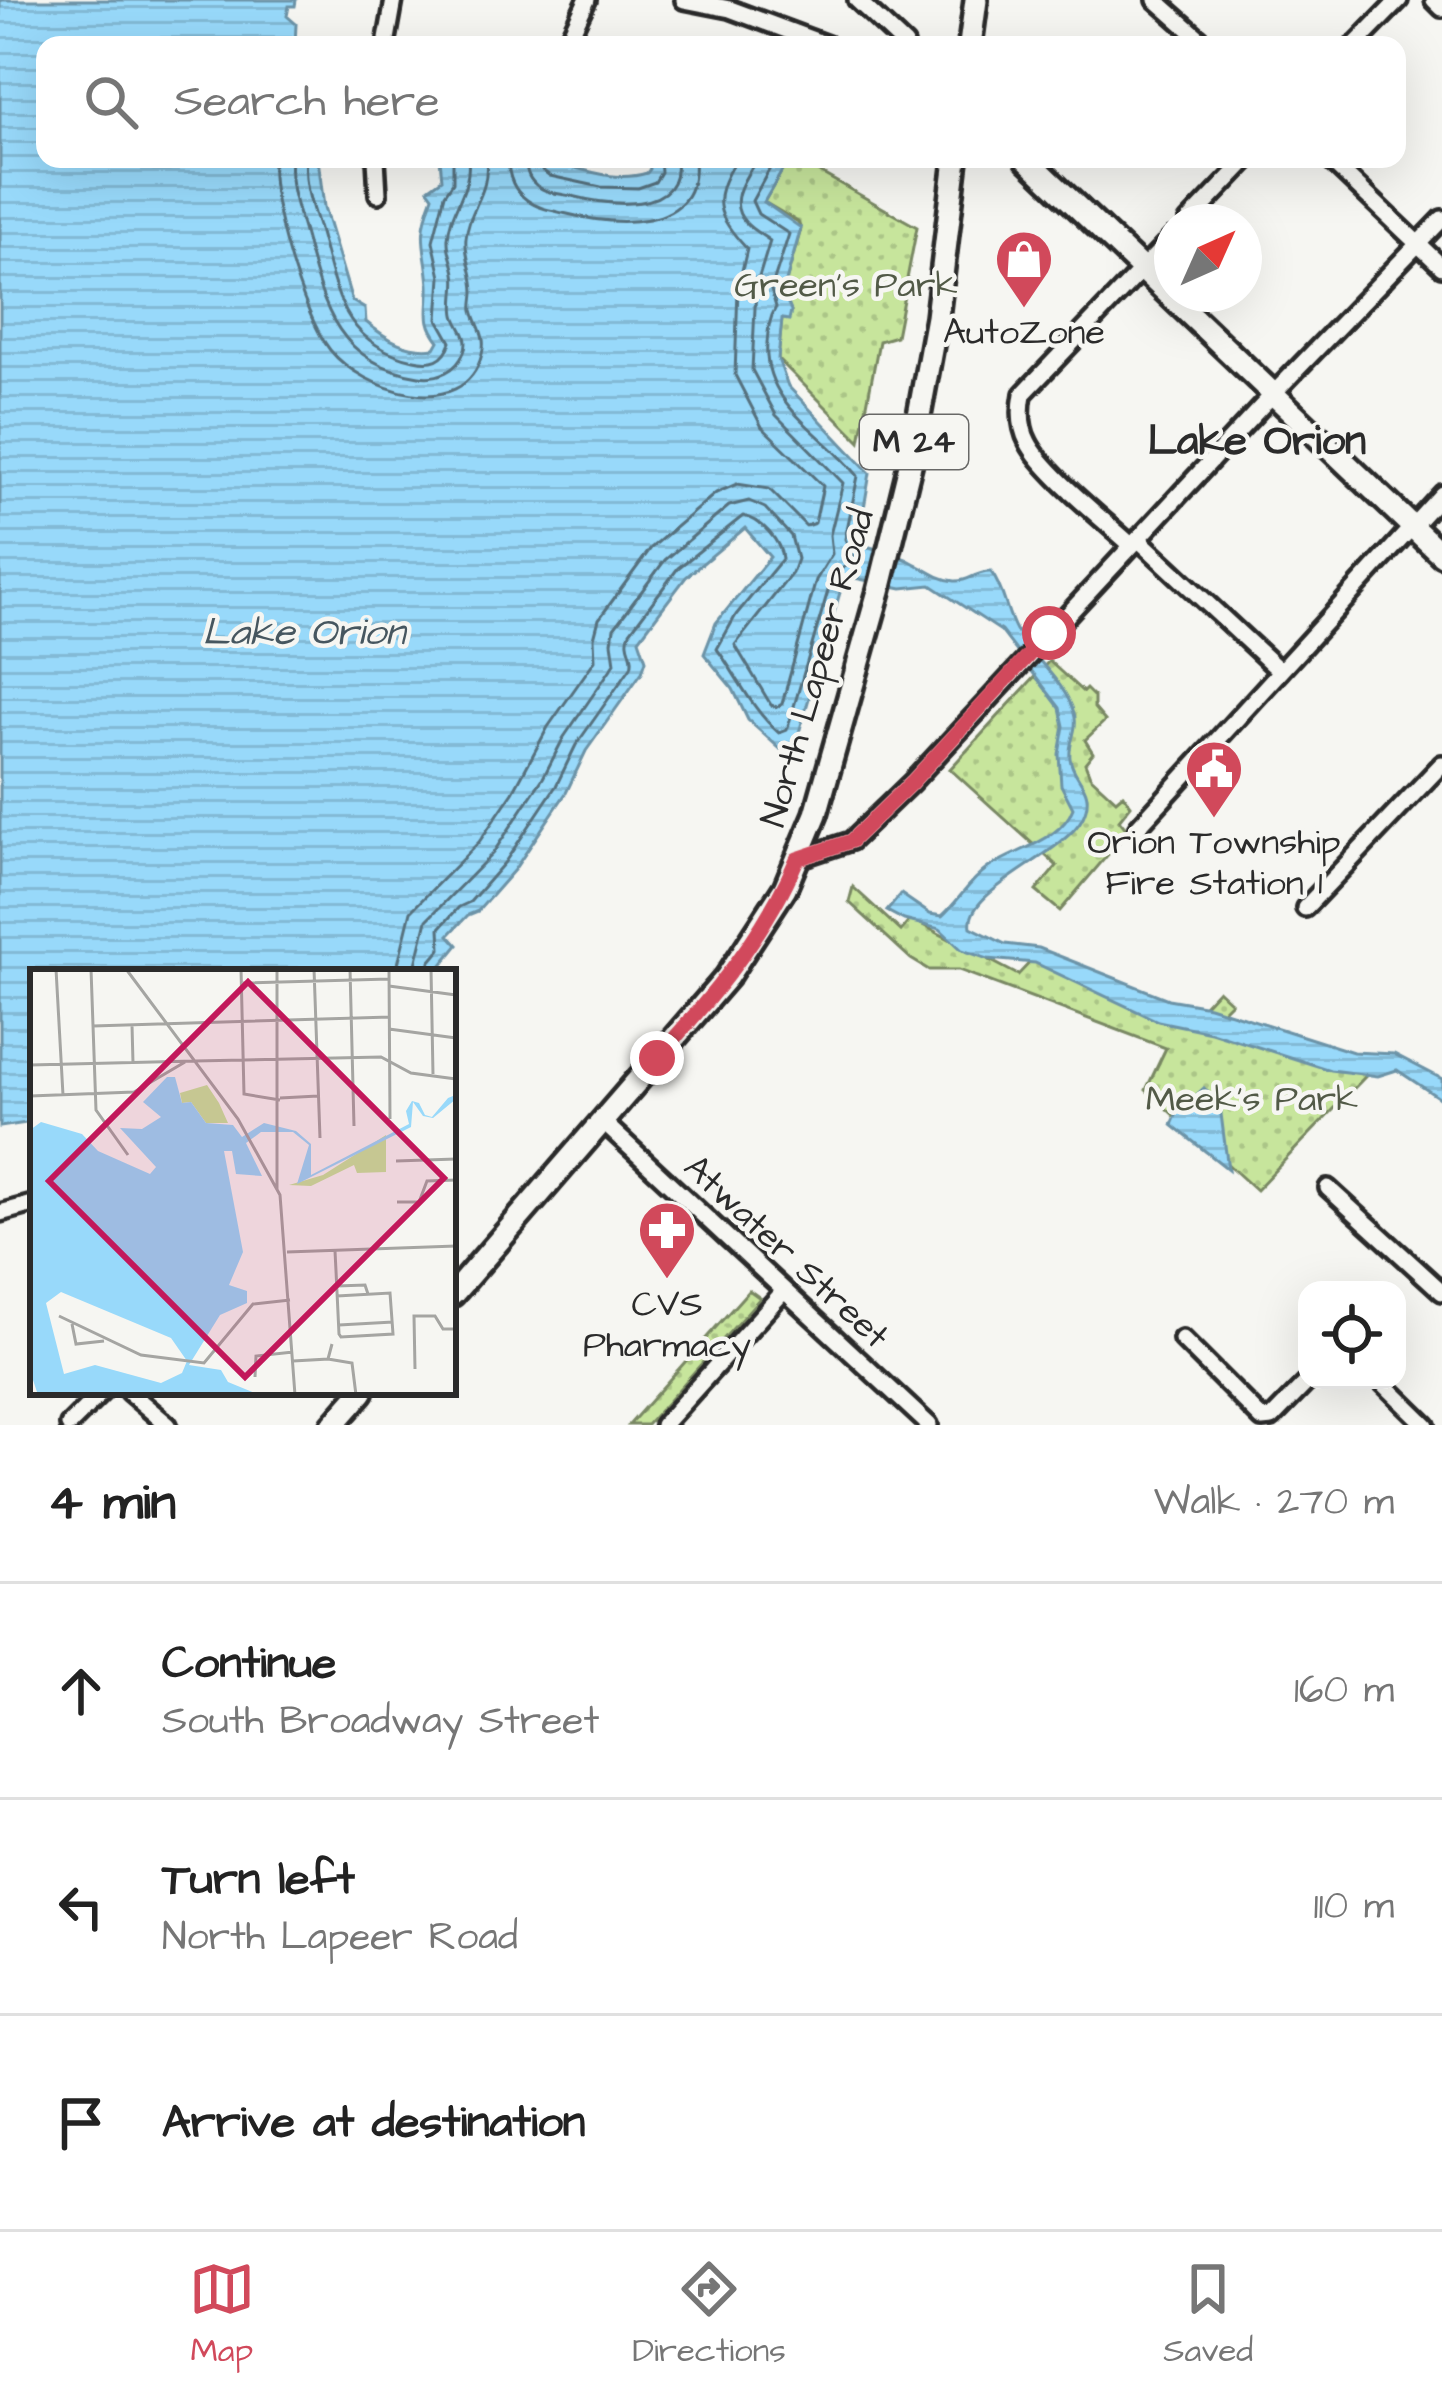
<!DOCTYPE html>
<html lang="en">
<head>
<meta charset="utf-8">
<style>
	:root { --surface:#fff; --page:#f2f2f2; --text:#222; --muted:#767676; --line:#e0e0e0; --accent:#d1495b }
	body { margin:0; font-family:"Architects Daughter",sans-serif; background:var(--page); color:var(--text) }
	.controls { position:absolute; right:36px; bottom:36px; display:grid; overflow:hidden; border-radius:24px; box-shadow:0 12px 48px #0002 }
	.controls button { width:108px; height:108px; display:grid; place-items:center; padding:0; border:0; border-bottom:3px solid var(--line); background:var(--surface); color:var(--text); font:60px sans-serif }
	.compass { position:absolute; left:1154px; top:204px; width:108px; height:108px; border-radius:50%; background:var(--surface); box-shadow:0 12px 48px #0002; rotate:45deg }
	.stop { position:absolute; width:36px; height:36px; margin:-27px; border:9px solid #d1495b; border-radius:50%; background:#fff }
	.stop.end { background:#d1495b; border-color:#fff; box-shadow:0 3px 12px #0008 }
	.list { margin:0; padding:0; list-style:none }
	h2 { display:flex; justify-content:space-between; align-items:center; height:156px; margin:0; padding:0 48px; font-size:51px }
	h2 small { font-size:39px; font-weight:400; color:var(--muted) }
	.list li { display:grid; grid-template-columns:78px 1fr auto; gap:36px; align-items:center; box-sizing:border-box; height:216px; padding:0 48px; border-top:3px solid var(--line) }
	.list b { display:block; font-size:45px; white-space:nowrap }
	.list p { margin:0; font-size:39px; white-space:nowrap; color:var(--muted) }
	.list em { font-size:39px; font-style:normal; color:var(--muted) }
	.icon { flex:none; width:66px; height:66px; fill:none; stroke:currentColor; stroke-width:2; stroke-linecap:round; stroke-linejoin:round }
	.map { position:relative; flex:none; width:1442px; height:1425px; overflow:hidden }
	.search { position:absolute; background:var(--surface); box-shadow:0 12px 48px #0002; left:36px; right:36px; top:36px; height:132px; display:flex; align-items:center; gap:30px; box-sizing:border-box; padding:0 42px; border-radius:24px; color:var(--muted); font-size:45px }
	.sheet { height:804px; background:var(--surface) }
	nav { display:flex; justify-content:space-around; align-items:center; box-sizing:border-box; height:168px; border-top:3px solid var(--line); background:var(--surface); font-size:33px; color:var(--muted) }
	nav a { display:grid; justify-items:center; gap:6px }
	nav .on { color:var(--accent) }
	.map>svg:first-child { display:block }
	.park { fill:url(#park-dots); stroke:#798864; stroke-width:3 }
	.water { fill:url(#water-rules); stroke:#6c93a7; stroke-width:3 }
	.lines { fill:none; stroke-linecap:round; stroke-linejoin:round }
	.shore { stroke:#57717e; stroke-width:3 }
	.minor-casing { stroke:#2b2b2b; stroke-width:24 }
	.major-casing { stroke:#2b2b2b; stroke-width:30 }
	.minor { stroke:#f6f6f2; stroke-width:15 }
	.major { stroke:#f6f6f2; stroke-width:21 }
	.route { stroke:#d1495b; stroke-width:15 }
	.labels { text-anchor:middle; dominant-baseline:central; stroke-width:9; stroke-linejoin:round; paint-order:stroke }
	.shield { fill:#f6f6f2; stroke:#686867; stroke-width:3 }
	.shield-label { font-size:33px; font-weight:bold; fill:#2b2b2b }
	.park-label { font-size:36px; fill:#525a47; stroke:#f6f6f2 }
	.poi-label { font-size:36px; fill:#2b2b2b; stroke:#f6f6f2 }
	.street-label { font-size:36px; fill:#2b2b2b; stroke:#f6f6f2 }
	.water-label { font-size:39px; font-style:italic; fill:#46565f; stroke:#f6f6f2 }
	.quarter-label { font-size:42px; font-weight:bold; fill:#2b2b2b; stroke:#f6f6f2 }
	.inset-road { fill:none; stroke:#a5a5a2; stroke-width:3 }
	.view { fill:#c2185b; fill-opacity:0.15; stroke:#c2185b; stroke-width:6 }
	.inset-edge { fill:none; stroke:#2b2b2b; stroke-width:6 }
</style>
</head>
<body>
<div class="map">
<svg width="1442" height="1425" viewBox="0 0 1442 1425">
	<defs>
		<pattern id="park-dots" width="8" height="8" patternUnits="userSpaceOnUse" patternTransform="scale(3)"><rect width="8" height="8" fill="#c7e59c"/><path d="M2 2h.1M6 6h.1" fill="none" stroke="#abc587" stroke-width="1.8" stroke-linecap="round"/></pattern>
		<pattern id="water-rules" width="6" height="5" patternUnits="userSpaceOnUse" patternTransform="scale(3)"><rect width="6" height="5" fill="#98d9fa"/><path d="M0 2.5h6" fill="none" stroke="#83bad6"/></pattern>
	</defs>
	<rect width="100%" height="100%" fill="#f6f6f2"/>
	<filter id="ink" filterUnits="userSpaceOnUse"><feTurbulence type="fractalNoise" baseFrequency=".00833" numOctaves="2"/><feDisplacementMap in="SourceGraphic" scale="24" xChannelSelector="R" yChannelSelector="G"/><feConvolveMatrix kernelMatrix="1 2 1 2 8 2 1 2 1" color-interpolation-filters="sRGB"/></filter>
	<g filter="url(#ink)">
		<g class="park">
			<path d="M796,159L917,227L896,336L879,341L860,441L778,359L782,319L791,312L783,292L801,229L798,222L764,202L788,160Z"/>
			<path d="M1049,661L1083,692L1086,689L1094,697V708L1105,721L1085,740L1093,753L1085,763L1090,776L1116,800L1123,794L1131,805L1119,820L1128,831L1060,911L1036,891L1057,866L950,769Z"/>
			<path d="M853,887L901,931L911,919L1018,975L1037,955L1190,1020L1218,990L1231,1002L1216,1017L1330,1055L1384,1057L1256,1190L1146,1090L1166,1048L959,970H929L911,959L849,902Z"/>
			<path d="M749,1290L760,1298L647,1425H629Z"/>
		</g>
		<g class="water">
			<path d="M0,0H296L295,6H289L287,16L296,24L295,45H45V159H318L324,207L352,301L365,309L366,322C386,339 408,352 435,348L439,341C422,320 430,309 429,285C426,244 416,240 433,196L428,189L442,179L440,159C471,159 505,155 535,159C573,163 608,185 647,173L650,169L647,159H789L764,202L801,228L783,292L791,311L789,320L782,319L778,359L788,386L870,473L858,543C875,550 896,553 912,562C926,569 937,579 955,581C969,582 976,571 991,572C1004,589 1006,612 1016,630C1033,658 1065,682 1074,713C1079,729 1068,742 1070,758C1072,779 1097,788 1083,817C1065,855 964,890 971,927L1005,944L1039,948L1168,999L1209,1006L1353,1052L1394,1054L1442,1079V1100L1397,1070L1378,1076L1330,1070L1211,1032L1158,1021L1035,963L988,959L962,950L940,929L904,920L887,911L901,894L930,914L942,916C958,902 969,881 988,868C1016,849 1061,841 1073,808L1061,785L1059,754L1064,726L1060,708L1001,631L931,585L902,588L850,577L841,589L793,753L788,756L748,720L733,689L704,654L716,623L770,557L745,528L686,577L639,639L646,660L642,672L586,751L566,793L514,870L478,911L468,915L449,935L458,945L436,972H33V1122L0,1127Z"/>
			<path d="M1204,1088L1220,1106L1228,1169L1172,1125L1177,1113Z"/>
		</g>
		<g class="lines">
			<g class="shore">
				<path d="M273,159C269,203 303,315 330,350C362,390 464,425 482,354C487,335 477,327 473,310C472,304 474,298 474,292C474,273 464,255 466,238C469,207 490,194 486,159"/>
				<path d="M291,159C288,187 299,213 306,240C324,309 339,364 419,376C438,379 457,371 464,352C470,337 461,331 456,318C451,307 458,287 455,273C453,261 447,251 448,238C450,208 472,190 468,159"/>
				<path d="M306,159C303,185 313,209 320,233C337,294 343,344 414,360C432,364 444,361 451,342L438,319L441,277L433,241L445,194L453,182V159"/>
				<path d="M508,159C508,176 513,190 527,200C537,208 550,210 563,213C611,225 701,235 694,159"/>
				<path d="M526,159C526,169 527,177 536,185C545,193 560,194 572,196C607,205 683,216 676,159"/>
				<path d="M541,159L542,170L550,176L601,187L638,188L655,182L661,172L660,159"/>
				<path d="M396,972L411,911L479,842L513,792L548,727L595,660L594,638L599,619L651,548L716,493L737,484L769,489L806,526L815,523L823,486L762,427L735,375L738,288L747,249C716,215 710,201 736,159"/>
				<path d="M414,972L427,920L493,853L543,778L564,737L615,663L612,642L614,628L665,560L729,506L749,501L765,508L791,536L797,559L792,573L735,645L771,705L777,707L782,704L816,580L832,554L830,535L843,483L776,415L752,370L756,287L770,241C763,235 753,231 746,223C726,202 745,178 757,159"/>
				<path d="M429,972L430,962L441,949L440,928L459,907L470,902L505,862L556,786L576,745L631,667C636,654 623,646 630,632L678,568L743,516C761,519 781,541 782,559L736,615L717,649C738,677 752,710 779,733L787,730L830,584L839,570L855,561L845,539L858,476C826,435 762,404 767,344C768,330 769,319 776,307L771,290L789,234L758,214L752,201L775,159"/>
			</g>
			<defs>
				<g id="minor">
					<path d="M684,0L730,9L827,45"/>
					<path d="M857,0L905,45"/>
					<path d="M1156,0L1207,45"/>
					<path d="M1434,0L1442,8"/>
					<path d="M566,44L587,0"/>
					<path d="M386,45L394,0"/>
					<path d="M1355,45L1399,0"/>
					<path d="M376,159L378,194"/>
					<path d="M1329,159L1442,267"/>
					<path d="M1188,222L1248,159"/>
					<path d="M1138,539L1280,671"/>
					<path d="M1131,545C1105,521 1042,471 1028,442C1020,427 1020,410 1023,394L1172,238"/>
					<path d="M1138,827L1442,494"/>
					<path d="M797,859L851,841L912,782L1273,394L1442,219"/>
					<path d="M1305,908L1442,764"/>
					<path d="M603,1122L929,1425"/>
					<path d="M1328,1188L1442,1292"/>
					<path d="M0,1213L33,1204"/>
					<path d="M1182,1339L1262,1419L1272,1418L1309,1380"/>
					<path d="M1380,1380L1426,1425"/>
					<path d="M129,1392L168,1425"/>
					<path d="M69,1425L102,1392"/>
					<path d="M663,1425L783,1292"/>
				</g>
				<g id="major">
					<path d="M970,45L976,0"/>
					<path d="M1027,159L1442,555"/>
					<path d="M453,1294L727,977L785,888L816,814L879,591L910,465L937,317L956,159"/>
					<path d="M333,1425L362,1392"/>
				</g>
			</defs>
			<use href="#minor" class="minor-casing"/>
			<use href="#major" class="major-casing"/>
			<use href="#minor" class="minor"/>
			<use href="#major" class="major"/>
		</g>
	</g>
	<g class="lines" filter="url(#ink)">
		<path class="route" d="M657,1058C712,997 765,935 797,859L851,841L912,782L1049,633"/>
	</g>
	<defs>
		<symbol id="shop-pin" viewBox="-11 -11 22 30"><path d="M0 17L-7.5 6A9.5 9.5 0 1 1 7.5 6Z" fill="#d1495b" stroke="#f6f6f2"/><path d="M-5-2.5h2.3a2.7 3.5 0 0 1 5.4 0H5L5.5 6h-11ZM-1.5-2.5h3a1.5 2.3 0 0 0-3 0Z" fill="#fff"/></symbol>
		<symbol id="civic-pin" viewBox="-11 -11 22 30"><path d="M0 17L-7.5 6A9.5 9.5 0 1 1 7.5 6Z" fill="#d1495b" stroke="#f6f6f2"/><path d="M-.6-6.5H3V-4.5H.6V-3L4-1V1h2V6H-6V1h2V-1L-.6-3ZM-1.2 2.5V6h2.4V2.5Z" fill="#fff"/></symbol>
		<symbol id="pharmacy-pin" viewBox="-11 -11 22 30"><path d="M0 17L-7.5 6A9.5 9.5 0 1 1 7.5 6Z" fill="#d1495b" stroke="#f6f6f2"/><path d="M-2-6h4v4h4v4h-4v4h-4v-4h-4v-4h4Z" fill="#fff"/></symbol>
	</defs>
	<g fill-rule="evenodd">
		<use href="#shop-pin" x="991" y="226" width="66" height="90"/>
		<use href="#civic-pin" x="1181" y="736" width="66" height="90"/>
		<use href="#pharmacy-pin" x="634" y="1197" width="66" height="90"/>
	</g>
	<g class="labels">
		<rect class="shield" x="860" y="415" width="108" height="54" rx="9"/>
		<g class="shield-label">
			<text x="914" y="442">M 24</text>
		</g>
		<g class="park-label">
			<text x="846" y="285">Green's Park</text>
			<text x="1252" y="1099">Meek's Park</text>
		</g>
		<g class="poi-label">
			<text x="1024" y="332">AutoZone</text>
			<text x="1214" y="842">Orion Township<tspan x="1214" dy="41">Fire Station 1</tspan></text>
			<text x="667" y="1304">CVS<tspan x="667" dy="41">Pharmacy</tspan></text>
		</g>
		<g class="street-label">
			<text transform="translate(818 668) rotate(-74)">North Lapeer Road</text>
			<text transform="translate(786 1252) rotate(43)">Atwater Street</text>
		</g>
		<g class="water-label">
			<text x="304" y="633">Lake Orion</text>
		</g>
		<g class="quarter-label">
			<text x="1257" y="442">Lake Orion</text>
		</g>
	</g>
	<g transform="translate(30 969)">
		<rect width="426" height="426" fill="#f6f6f2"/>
		<path d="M177,116L189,134L198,154H176L161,133L152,134L150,124ZM356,166V203L327,204L324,196L281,217L259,216L293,206Z" fill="#c7e59c"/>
		<path d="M137,108H145L152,134L161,133L176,154L203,156L212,168L234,154L266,162L281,175V206L379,155L376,142L382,132L389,134L395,146L402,148L418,129L423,127L426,130L403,149L393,147L383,133L381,158L267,215L279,176L263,163H231L216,174L232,207L206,205L202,182H194L213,283L199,316L217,322V334L190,346L159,396L191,401L198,413L230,426H8L0,402V161L11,153L52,165L68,182L120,205L126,198L90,159L112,160L131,148L113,133ZM31,323L141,369L157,392L152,404L131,414L65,396L34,405L16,334Z" fill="#98d9fa" fill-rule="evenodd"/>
		<path class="inset-road" d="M26,0L33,126M61,0L66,141L98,186M96,0L208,150L250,226L265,426M211,0L214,125L250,131M247,0V220M284,0L290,169M320,0L324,157M359,0L360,150M401,0L403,105M213,14L359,10M359,17L426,26M102,56L103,94M63,57L360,48M359,60L426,69M165,92L351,88L381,104L426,110M0,96L164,92M0,127L104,123L155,93M250,129L288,127M366,192L426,190M367,233H389L397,212L426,211M305,282L306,302L309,365L311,368L363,365L360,324L307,327M257,283L426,277M307,317L335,316L338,325M29,347L111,386L174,394L223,335L260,331M42,355L46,375L74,372M309,356L363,353M298,390L322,394L326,426M263,392L298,390L302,375M385,400L384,347H405L413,360H426M225,408L226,387L263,383"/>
		<path class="view" d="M218,13L414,209L215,408L19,212Z"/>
		<rect width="426" height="426" class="inset-edge"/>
	</g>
</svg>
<div class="controls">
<button><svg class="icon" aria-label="locate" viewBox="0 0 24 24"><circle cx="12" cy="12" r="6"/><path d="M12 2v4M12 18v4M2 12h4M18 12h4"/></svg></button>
</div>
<svg class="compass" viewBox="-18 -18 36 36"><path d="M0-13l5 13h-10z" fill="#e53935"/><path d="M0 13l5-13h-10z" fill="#767676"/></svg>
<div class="stop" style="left:1049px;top:633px"></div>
<div class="stop end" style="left:657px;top:1058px"></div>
<div class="search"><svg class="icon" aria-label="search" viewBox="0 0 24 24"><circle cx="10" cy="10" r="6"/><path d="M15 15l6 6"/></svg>Search here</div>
</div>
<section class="sheet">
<h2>4 min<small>Walk · 270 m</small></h2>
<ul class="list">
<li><svg class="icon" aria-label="ahead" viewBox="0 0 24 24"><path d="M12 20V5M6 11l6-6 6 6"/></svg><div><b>Continue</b><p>South Broadway Street</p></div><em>160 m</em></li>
<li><svg class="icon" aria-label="left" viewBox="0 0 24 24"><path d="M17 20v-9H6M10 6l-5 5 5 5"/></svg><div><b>Turn left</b><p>North Lapeer Road</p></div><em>110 m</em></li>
<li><svg class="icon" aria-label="arrive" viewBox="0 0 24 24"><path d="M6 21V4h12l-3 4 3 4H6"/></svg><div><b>Arrive at destination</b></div></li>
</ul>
</section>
<nav>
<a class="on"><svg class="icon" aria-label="map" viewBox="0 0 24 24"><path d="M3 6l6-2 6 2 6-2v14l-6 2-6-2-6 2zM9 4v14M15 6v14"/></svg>Map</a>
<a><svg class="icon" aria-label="directions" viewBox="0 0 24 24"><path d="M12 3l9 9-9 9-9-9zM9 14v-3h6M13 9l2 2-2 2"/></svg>Directions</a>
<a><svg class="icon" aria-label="saved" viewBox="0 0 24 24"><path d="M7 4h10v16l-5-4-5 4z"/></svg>Saved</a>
</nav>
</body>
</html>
